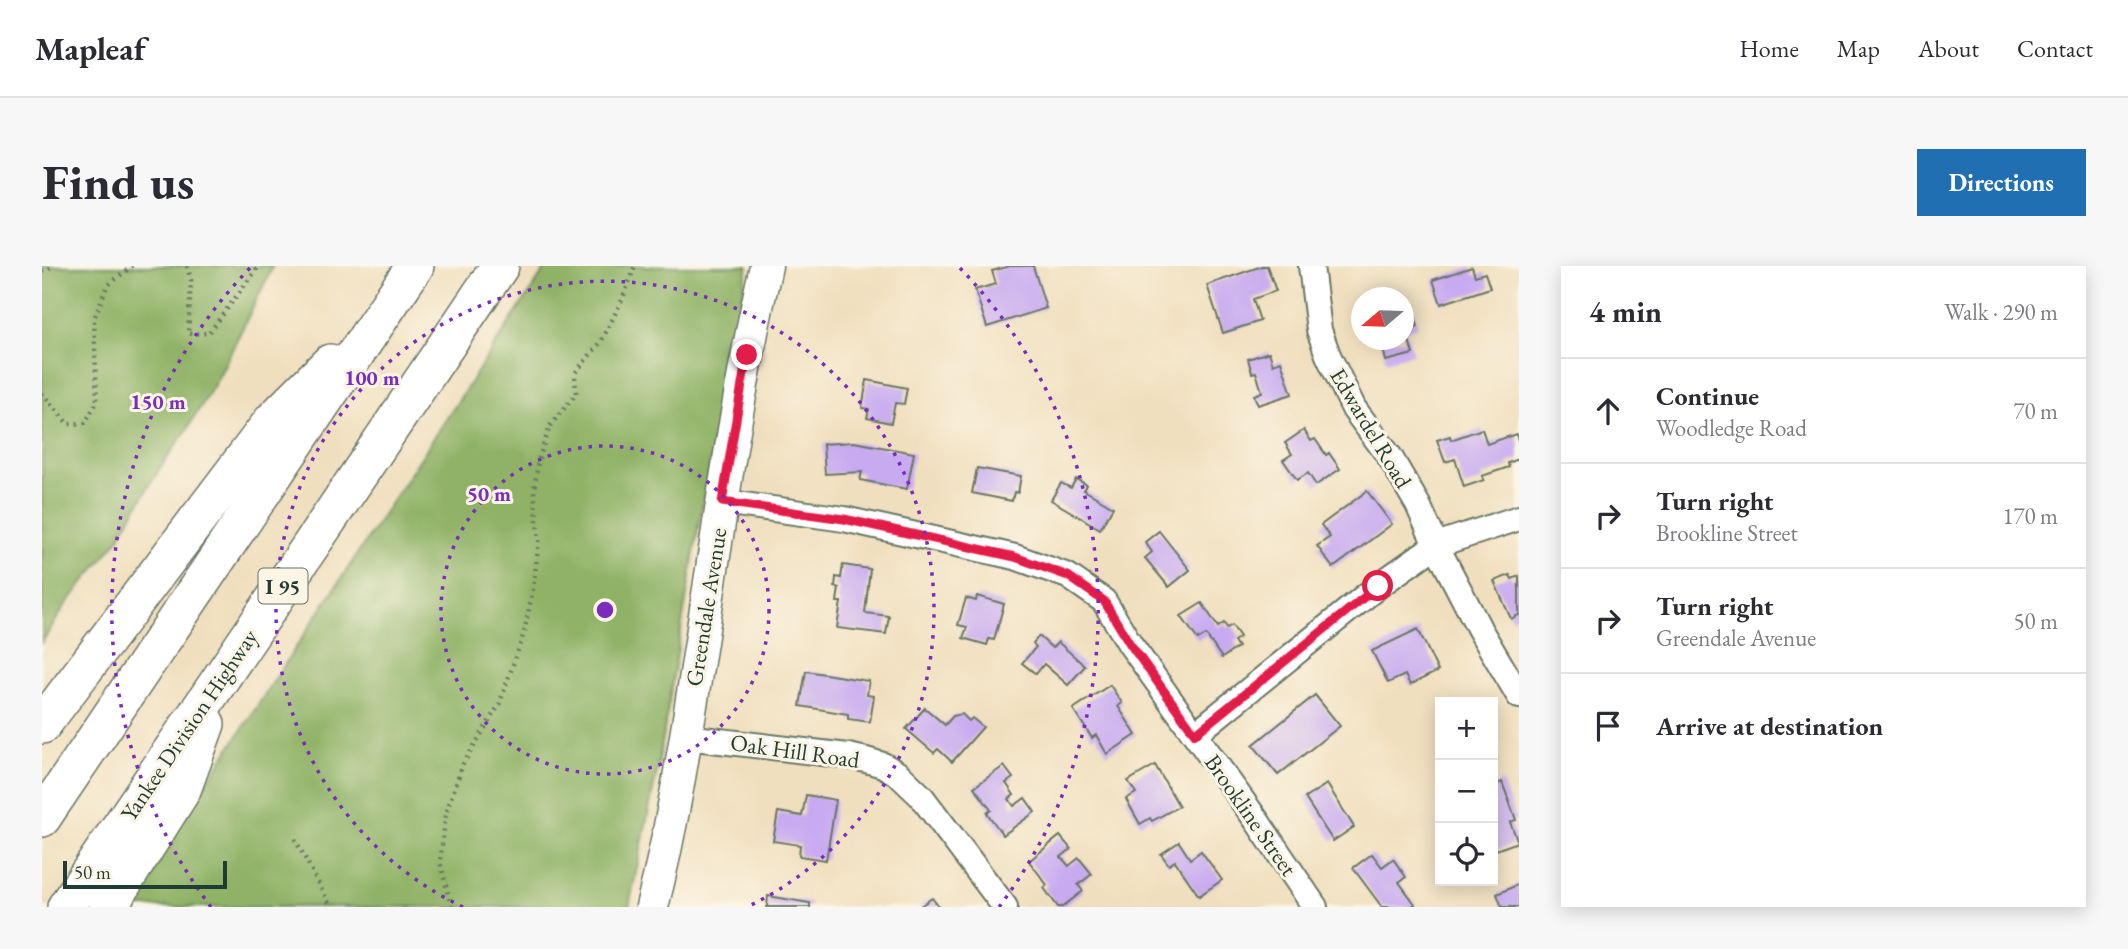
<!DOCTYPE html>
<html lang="en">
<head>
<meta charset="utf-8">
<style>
	:root { --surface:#fff; --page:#f7f7f7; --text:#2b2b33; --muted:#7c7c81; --line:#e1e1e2; --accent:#1f6fb2 }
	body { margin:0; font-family:"EB Garamond",serif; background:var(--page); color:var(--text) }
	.controls { position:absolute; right:21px; bottom:21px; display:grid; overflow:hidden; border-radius:0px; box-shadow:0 4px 18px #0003 }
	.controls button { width:63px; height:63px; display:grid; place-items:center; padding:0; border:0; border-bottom:2px solid var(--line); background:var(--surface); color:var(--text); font:35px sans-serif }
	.compass { position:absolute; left:1309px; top:21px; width:63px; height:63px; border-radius:50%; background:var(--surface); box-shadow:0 4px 18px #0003; rotate:251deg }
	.scale { position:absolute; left:21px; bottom:18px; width:164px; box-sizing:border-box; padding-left:7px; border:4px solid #1f3d34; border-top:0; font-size:19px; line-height:24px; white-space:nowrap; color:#1f3d34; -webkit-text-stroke:5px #fcf5e5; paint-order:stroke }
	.stop { position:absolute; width:21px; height:21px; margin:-16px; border:5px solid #e11d48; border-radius:50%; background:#fff }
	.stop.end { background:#e11d48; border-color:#fff; box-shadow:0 2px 7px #0008 }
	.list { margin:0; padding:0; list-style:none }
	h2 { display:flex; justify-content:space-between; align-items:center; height:91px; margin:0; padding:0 28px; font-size:30px }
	h2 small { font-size:23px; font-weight:400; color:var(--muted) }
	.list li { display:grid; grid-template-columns:46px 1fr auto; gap:21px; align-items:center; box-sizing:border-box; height:105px; padding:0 28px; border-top:2px solid var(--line) }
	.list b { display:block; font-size:26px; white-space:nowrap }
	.list p { margin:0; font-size:23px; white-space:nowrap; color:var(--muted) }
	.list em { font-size:23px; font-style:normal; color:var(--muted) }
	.icon { flex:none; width:38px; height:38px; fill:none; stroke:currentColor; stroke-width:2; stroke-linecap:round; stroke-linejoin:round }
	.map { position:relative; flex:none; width:1477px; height:641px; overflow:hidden; border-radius:0px }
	header { display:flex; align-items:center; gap:42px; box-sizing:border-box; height:98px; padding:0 35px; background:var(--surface); border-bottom:2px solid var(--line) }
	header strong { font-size:33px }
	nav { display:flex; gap:38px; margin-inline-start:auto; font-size:24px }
	.intro { display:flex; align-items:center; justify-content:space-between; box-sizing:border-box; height:168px; padding:0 42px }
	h1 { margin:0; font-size:49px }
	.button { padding:18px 32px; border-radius:0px; background:var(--accent); color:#fff; font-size:24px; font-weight:700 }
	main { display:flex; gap:42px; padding:0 42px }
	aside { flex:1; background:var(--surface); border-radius:0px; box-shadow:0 4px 18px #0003 }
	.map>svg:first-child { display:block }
	.forest { fill:#8fb266; stroke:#57784d; stroke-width:2 }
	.building { fill:#c7aaf0 }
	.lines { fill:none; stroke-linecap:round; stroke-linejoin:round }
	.minor-casing { stroke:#687664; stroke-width:28 }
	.major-casing { stroke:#687664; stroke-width:35 }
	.highway-casing { stroke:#687664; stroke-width:40 }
	.path { stroke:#687664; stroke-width:4.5; stroke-dasharray:2 5; stroke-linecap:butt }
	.minor { stroke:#fff; stroke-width:24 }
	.major { stroke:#fff; stroke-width:32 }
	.highway { stroke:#fff; stroke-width:37 }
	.route { stroke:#e11d48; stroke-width:9 }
	.ring { fill:none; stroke:#7b2cbf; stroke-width:3.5; stroke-dasharray:3.5 7 }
	.labels { text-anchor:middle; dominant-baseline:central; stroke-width:6; stroke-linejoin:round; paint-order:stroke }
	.shield { fill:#fcf5e5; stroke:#617469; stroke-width:2 }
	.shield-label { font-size:21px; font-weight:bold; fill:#1f3d34 }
	.street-label { font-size:23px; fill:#1f3d34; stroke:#fcf5e5 }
	.centre { fill:#7b2cbf; stroke:#fcf5e5; stroke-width:3.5 }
	.ring-label { font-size:21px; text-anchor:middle; font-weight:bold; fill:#7b2cbf; stroke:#fcf5e5; stroke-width:6; stroke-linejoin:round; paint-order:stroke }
</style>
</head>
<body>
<header>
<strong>Mapleaf</strong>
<nav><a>Home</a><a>Map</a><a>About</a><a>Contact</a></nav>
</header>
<div class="intro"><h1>Find us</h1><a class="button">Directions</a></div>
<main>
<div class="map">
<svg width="1477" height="641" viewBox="0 0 1477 641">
	<rect width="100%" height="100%" fill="#fcf5e5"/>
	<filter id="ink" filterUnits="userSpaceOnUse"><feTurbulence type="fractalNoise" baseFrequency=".0143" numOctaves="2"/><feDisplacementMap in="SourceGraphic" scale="14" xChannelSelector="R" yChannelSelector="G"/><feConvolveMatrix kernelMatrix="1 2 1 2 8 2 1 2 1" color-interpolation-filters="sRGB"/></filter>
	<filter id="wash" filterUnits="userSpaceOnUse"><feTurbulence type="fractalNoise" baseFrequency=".00686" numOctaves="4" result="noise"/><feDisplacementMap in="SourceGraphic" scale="28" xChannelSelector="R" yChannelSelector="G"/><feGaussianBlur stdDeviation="1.57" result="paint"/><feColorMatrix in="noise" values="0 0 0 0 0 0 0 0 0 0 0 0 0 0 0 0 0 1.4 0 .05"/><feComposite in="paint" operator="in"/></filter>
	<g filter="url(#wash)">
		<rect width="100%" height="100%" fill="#f0dfbe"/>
		<g class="forest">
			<path d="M0,0H231L175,114L144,165L116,205L75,275L23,340L0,376Z"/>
			<path d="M505,0H706L659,246L616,500L587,641H83Z"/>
		</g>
		<g id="blocks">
			<g class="building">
				<path d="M968,0H991L1004,42L945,61L933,24L954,18L950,5Z"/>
				<path d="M1220,0H1225L1234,25L1211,33L1218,55L1181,67L1165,19Z"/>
				<path d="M1430,1L1433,10L1443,7L1448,22L1399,38L1391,14Z"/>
				<path d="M1370,39L1376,61L1364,64L1371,88L1344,95L1339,74H1362V41Z"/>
				<path d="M1227,86L1231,98L1239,95L1250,128L1216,139L1212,129L1220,126L1214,106L1210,107L1206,93Z"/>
				<path d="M825,114L865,122L862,138L853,137L849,157L825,152L827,143L820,142Z"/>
				<path d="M1440,163L1445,178L1474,168L1477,177V193L1466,197L1467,201L1440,210L1442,214L1422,221L1413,193L1403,196L1395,174L1408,170L1409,174Z"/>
				<path d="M1262,164L1269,175L1273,173L1284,189L1287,187L1298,203L1274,219L1266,207L1255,214L1241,194L1250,188L1243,177Z"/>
				<path d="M812,176L872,187L865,223L818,214L820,206L783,208L781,178Z"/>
				<path d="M935,202L979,210L976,227L972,226L970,235L930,227Z"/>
				<path d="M1034,213L1045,219L1042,224L1071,241L1058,263L1009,234L1019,217L1029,222Z"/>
				<path d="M1325,225L1350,258L1291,302L1275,280L1288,271L1279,259Z"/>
				<path d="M1117,265L1148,304L1127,321L1103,292L1110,286L1103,276Z"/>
				<path d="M801,299L828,303L823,347L847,350L844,368L795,362L799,336H795L797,322L793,321L794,311L799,312Z"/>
				<path d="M1468,309L1470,313L1477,310V349L1469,353L1452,315Z"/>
				<path d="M935,330L962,338L952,374L947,373L945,379L921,372L925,361L916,359L924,332L934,335Z"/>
				<path d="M1160,337L1176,361L1182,357L1185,362L1190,359L1198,371L1192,375L1196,381L1180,392L1164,369L1156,374L1139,350Z"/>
				<path d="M1376,363L1396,405L1368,419L1363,409L1346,417L1330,385Z"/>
				<path d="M997,370L1010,382L1016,376L1043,400L1026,419L1002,398L994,408L980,397L994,381L991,377Z"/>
				<path d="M764,405L827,415L825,429L832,430L828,456L806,453V448L758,440Z"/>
				<path d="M1068,419L1080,437L1076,440L1094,469L1065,488L1054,469L1050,472L1031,443Z"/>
				<path d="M1273,429L1298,460L1236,509L1211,479Z"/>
				<path d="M883,442L903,459L911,450L920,448L927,455L930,452L941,461L910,496L896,483L892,487L864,463Z"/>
				<path d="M1113,499L1137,540L1110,555L1108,552L1098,558L1084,533L1094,527L1086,515Z"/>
				<path d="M962,500L971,512L964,517L972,529L967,533L972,540L983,532L993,546L961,569L945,547L949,544L932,521Z"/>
				<path d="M1460,516L1474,554L1468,556L1476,576L1451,585V520Z"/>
				<path d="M1285,518L1312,561L1291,575L1263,532Z"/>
				<path d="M764,529L794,534L784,594L757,590L758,579L731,575L736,546L760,550Z"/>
				<path d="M1018,570L1029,583L1019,591L1027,600L1037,592L1050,608L1036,619L1041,625L1020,641H1016L1002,622L1005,619L987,595Z"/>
				<path d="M1137,576L1148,593L1159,585L1180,614L1157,630L1133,595L1127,599L1119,588Z"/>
				<path d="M1330,588L1340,601L1351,593L1364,611L1357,616L1373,638L1369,641H1340L1311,602Z"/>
				<path d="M1477,618V641H1460L1455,628Z"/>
				<path d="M726,630L768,637V641H725Z"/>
				<path d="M890,632L897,641H877Z"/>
			</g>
		</g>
	</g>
	<g filter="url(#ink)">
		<use href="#blocks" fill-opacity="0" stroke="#687664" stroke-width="2"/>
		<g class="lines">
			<defs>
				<g id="minor">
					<path d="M1269,0L1277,64L1286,89L1312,143L1348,191L1376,239L1394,279L1438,364L1477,430"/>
					<path d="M680,236L802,253L973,291L1026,310L1062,335L1088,378L1215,555L1273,641"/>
					<path d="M1153,468L1336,320L1394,279L1477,252"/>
					<path d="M644,471L806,490L824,494L841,499L856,508L879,530L963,641"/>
				</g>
				<path id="major" d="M610,641C632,554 645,465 659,376C678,250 696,124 724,0"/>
				<g id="highway">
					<path d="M0,459L231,154L288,97"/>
					<path d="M0,552L373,0"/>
					<path d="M24,641L458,0"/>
					<path d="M66,641L140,524L164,458"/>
				</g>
			</defs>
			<use href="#minor" class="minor-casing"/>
			<use href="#major" class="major-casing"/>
			<use href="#highway" class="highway-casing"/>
			<g class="path">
				<path d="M145,0L149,14L146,68L167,67L217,0"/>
				<path d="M0,5L13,0"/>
				<path d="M0,127L26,158L43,157L55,136L52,53L65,20L90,0"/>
				<path d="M253,573L289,641"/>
				<path d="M409,641L398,595L404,547L421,498L457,439L482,367L491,323L497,275L492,225L496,195L508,160L534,128L533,107L559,76L581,32L593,0"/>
			</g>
			<use href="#minor" class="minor"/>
			<use href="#major" class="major"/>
			<use href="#highway" class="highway"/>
		</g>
	</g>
	<g class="lines" filter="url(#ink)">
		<path class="route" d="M705,89L680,236L802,253L973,291L1026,310L1062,335L1088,378L1153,468L1336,320"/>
	</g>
	<g class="ring">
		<circle cx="563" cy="344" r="164"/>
		<path d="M421 641A329 329 0 1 1 705 641"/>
		<path d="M169 641A493 493 0 0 1 208 2M918 2A493 493 0 0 1 957 641"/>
	</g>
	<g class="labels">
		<rect class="shield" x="216.5" y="302.5" width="49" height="35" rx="5"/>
		<g class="shield-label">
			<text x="241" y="320">I 95</text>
		</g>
		<g class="street-label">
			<text transform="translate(1329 162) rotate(59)">Edwardel Road</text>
			<text transform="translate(664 341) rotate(-81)">Greendale Avenue</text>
			<text transform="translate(147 459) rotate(-56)">Yankee Division Highway</text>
			<text transform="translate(753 485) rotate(8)">Oak Hill Road</text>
			<text transform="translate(1209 549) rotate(55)">Brookline Street</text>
		</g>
	</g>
	<circle cx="563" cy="344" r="10" class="centre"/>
	<g class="ring-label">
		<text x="330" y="119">100 m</text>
		<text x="116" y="143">150 m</text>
		<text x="447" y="235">50 m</text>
	</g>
</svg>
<div class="controls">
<button>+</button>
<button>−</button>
<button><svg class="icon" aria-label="locate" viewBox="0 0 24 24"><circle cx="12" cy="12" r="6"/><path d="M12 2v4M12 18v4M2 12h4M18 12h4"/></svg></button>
</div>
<svg class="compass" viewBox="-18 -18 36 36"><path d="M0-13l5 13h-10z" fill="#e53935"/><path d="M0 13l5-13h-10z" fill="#7c7c81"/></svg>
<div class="scale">50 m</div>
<div class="stop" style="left:1336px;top:320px"></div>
<div class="stop end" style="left:705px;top:89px"></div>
</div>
<aside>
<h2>4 min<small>Walk · 290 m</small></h2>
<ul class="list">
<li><svg class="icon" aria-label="ahead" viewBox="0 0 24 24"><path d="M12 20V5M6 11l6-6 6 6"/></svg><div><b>Continue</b><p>Woodledge Road</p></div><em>70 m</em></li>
<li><svg class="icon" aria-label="right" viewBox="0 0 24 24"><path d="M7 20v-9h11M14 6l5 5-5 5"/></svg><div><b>Turn right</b><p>Brookline Street</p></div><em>170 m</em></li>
<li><svg class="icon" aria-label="right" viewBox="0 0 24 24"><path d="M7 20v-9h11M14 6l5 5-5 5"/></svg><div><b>Turn right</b><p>Greendale Avenue</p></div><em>50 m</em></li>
<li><svg class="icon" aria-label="arrive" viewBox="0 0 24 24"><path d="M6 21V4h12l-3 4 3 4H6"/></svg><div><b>Arrive at destination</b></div></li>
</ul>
</aside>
</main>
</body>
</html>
